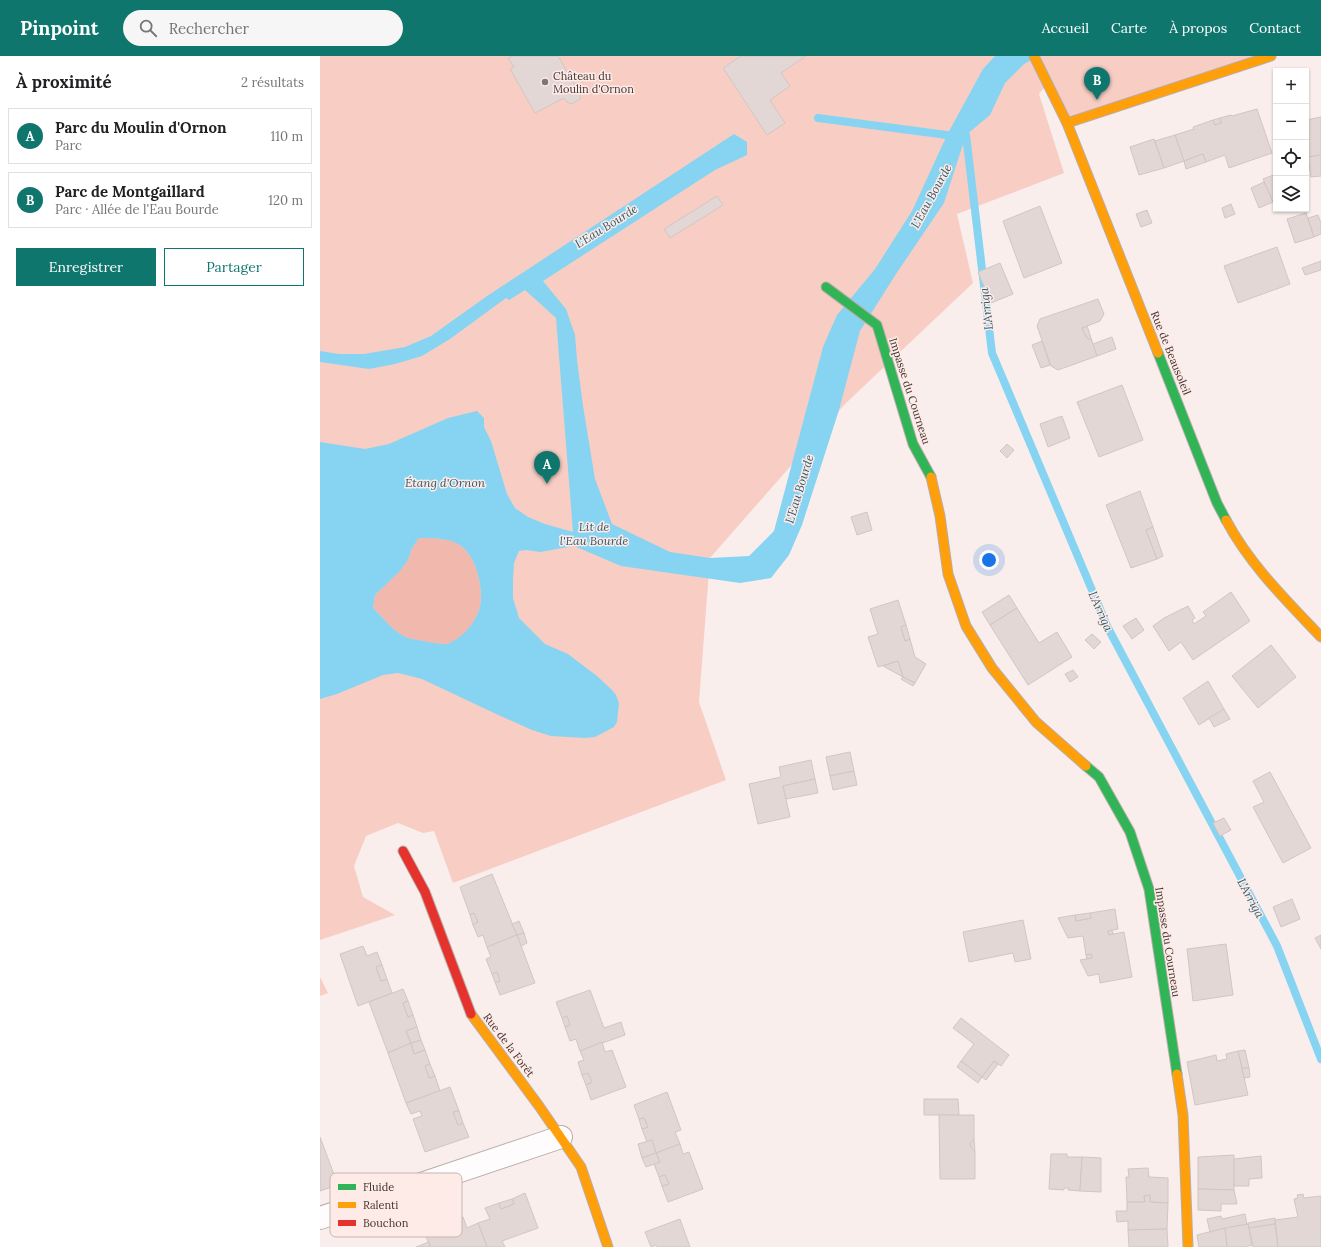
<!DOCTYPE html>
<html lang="fr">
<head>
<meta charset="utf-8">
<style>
	:root { --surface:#fff; --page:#f6f6f6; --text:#202124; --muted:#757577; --line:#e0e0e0; --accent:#0f766e }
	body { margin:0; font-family:Lora,serif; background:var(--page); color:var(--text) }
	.controls { position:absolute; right:12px; top:12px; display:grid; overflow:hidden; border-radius:0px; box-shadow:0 1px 3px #0004 }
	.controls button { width:36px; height:36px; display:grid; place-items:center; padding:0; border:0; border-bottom:1px solid var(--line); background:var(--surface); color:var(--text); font:20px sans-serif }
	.you { position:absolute; left:669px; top:504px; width:14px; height:14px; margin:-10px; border:3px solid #fff; border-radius:50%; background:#1a73e8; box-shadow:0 0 0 6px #1a73e833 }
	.badge { display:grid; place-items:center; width:26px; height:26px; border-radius:50%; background:var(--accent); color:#fff; font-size:13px; font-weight:700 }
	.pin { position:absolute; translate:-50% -33px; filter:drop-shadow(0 1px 2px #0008) }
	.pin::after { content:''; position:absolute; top:21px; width:14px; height:12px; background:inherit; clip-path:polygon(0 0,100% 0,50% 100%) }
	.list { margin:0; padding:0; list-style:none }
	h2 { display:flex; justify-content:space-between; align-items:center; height:52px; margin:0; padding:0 16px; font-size:17px }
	h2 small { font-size:13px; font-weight:400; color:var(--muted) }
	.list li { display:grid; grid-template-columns:26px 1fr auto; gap:12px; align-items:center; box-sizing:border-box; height:56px; margin:0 8px 8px; padding:0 8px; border:1px solid var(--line); border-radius:0px }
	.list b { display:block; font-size:15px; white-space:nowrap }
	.list p { margin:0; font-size:13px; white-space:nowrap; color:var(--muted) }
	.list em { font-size:13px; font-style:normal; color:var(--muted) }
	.actions { display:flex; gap:8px; padding:12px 16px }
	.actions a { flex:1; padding:9px 0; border:1px solid var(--accent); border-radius:0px; text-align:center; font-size:14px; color:var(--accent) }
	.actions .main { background:var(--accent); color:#fff }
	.icon { flex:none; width:22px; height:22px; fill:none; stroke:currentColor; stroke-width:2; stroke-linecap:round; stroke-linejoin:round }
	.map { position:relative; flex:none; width:1001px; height:1191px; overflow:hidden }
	header { display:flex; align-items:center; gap:24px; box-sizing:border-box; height:56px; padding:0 20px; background:var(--accent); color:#fff }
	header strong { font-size:19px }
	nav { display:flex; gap:22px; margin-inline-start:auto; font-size:14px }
	.search { width:280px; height:36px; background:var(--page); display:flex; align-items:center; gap:10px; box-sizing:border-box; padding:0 14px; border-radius:22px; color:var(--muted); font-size:15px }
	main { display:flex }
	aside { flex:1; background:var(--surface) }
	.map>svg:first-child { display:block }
	.green { fill:#f8cec4 }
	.forest { fill:#f1b9ad }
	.water { fill:#86d4f1; fill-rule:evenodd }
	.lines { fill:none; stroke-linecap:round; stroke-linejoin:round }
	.stream { stroke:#86d4f1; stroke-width:8 }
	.building { fill:#e2d7d5; stroke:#d1c6c4 }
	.street-casing { stroke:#b8aeac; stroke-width:24 }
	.fast-casing { stroke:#b8aeac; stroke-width:11 }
	.slow-casing { stroke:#b8aeac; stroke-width:11 }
	.jam-casing { stroke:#b8aeac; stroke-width:11 }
	.street { stroke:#fefcfc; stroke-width:22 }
	.fast { stroke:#30b455; stroke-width:9 }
	.slow { stroke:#ff9f0a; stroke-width:9 }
	.jam { stroke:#e5322d; stroke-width:9 }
	.poi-dot { fill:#827674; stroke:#feebe7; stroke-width:1.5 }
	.labels { text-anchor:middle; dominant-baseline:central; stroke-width:3; stroke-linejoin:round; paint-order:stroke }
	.poi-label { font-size:11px; fill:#423633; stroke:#feebe7; text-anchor:start }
	.street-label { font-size:11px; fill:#423633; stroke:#feebe7 }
	.water-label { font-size:12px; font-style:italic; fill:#2c5c6e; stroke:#feebe7 }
	.key { fill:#feebe7; stroke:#c6b5b1; stroke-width:1 }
	.key-label { font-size:11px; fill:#423633 }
</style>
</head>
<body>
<header>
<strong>Pinpoint</strong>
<div class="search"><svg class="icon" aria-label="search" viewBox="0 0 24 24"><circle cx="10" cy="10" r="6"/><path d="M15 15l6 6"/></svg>Rechercher</div>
<nav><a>Accueil</a><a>Carte</a><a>À propos</a><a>Contact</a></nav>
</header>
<main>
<aside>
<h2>À proximité<small>2 résultats</small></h2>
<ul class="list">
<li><span class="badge">A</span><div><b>Parc du Moulin d'Ornon</b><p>Parc</p></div><em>110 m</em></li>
<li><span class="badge">B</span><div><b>Parc de Montgaillard</b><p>Parc · Allée de l'Eau Bourde</p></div><em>120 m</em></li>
</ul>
<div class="actions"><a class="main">Enregistrer</a><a>Partager</a></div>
</aside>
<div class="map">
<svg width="1001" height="1191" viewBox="0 0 1001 1191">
	<rect width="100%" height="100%" fill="#f9eeec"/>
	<g class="green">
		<path d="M0,0H951L747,67L727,28L719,38L744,117L637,158L653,227L525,348L390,502L379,646L406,724L133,827L114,775L103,777L78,767L46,780L34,810L43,841L75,859L0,884Z"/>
		<path d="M0,921L8,937L0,940Z"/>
	</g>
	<path class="forest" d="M99,482C110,482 128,482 138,488C156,498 164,531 160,551C156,566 142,584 127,588C124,589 92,583 88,582C73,576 65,563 53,552L55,539L80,515L88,504L92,492Z"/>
	<path class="water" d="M675,0H718L704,8L685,27L670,59L646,79L624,147L576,218L540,275L519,354L482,469L469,499L451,522L420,527L301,510L254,490L220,496L206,494L199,495L194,507L193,523V542L199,562L225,588L248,598L277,620L292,634L296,639L299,647L297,666L294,671L275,681L265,682L231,680L212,674L174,657L102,623L78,617L63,619L17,638L0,643V386L45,393L69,388L128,362L157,355L164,362V371L171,385L187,438L195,452L208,461L225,468L253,476L236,262L205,234L189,244L186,242L130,283L102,300L75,308L49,313L0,306V295L19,298H44L85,291L111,280L167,240L414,78L427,86V99L395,114L223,225L246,253L255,279L257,304L263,350L275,423L292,468L350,496L390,502L429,500L454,475L503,291L517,259L555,213L592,155L627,79L663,13ZM99,482C110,482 128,482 138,488C156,498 164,531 160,551C156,566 142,583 127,588C124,589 92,583 88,582C73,576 65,563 53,552L55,539L80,515L88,504L92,492Z"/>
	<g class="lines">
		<g class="stream">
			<path d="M498,62L627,79"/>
			<path d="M646,79L672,297L788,572L957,890L1001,1003"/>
		</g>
	</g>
	<g class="building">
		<path d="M192,0H238L260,38V43L251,48L247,46L244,42L215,57L190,13L194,11L188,2Z"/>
		<path d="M421,0H486L461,17L470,30L450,44L465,67L447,79L403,12Z"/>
		<path d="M937,53L952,97L909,112L905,99L886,106L883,98L864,105L855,79L874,73L873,71L893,64L895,69L901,67L900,62L911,59L912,60Z"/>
		<path d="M1001,61V99L988,101L986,89V64Z"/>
		<path d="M900,62L901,67L895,69L893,64Z"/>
		<path d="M855,79L864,105L844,112L835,85Z"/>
		<path d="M834,83L844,112L819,119L810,91Z"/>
		<path d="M883,98L886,106L866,113L864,105Z"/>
		<path d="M1001,99V120L991,121L988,101Z"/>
		<path d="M956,118V145L953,146L943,123Z"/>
		<path d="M944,126L953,146L939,152L931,132Z"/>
		<path d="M397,140L403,149L350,182L344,173Z"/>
		<path d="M911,148L915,158L905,162L902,152Z"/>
		<path d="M720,150L742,207L704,222L683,165Z"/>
		<path d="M827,154L832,167L821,171L816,158Z"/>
		<path d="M986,157L994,181L975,187L967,163Z"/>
		<path d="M998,159L1001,167V178L994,181L988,162Z"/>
		<path d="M957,191L970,228L918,247L904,210Z"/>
		<path d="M1001,205V214L985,219L982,212Z"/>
		<path d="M680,207L693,238L671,247L658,216Z"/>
		<path d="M778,243L784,258L780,265L762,272L766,281L772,285L777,300L738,314L731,310L717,270L720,263Z"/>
		<path d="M767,270L772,285L766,281L762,272Z"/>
		<path d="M792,281L796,293L777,300L773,288Z"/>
		<path d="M722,285L730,309L721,312L712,289Z"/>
		<path d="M802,329L823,384L779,401L757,346Z"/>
		<path d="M742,360L750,382L728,391L720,368Z"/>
		<path d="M687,388L694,394L687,402L680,395Z"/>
		<path d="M820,435L833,471L826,474L837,503L811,512L786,449Z"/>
		<path d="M547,456L552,474L537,479L531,461Z"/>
		<path d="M833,471L843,500L837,503L826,474Z"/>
		<path d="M911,536L930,565L873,604L861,586L849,595L833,570L844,562L868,550L875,562L872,564L874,568L886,560L883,556Z"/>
		<path d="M689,539L697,552L670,569L662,556Z"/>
		<path d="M578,544L586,569L581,571L585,585L590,583L595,601L606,608L595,627L583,621L578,605L558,611L548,581L558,578L550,553Z"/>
		<path d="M697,552L719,587L737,576L752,601L708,629L670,569Z"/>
		<path d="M816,562L824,574L812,583L803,570Z"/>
		<path d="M586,569L590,583L585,585L581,571Z"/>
		<path d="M772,578L781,586L774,593L765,584Z"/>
		<path d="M951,589L976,621L938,652L912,620Z"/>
		<path d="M578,605L583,621L563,610Z"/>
		<path d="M753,614L758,621L750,626L745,618Z"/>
		<path d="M583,621L595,627L593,630L581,623Z"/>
		<path d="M888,625L904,653L879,669L863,642Z"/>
		<path d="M904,653L910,663L894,671L889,662Z"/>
		<path d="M530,696L534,715L510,720L506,701Z"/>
		<path d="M491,704L495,723L463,730L470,761L438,768L429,728L461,721L459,711Z"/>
		<path d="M534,715L537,729L513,734L510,720Z"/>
		<path d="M950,716L991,792L963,807L933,751L944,746L933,725Z"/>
		<path d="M495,723L498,737L466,743L463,730Z"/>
		<path d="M904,762L911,774L900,780L893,767Z"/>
		<path d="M172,818L197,879L167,891L163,879L158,881L153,869L158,866L154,857L150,859L140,831Z"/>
		<path d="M972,843L980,863L961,871L953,851Z"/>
		<path d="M795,853L798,873L788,875L789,879L804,876L812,921L780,927L779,918L768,920L760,904L772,902L771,898L766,899L763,880L748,882L738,862L755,859L756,865L771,862L770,857Z"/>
		<path d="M154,857L158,866L153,869L150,859Z"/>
		<path d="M770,857L771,862L756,865L755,859Z"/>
		<path d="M703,864L711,903L695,906L693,897L649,906L643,876Z"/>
		<path d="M199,865L204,877L197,879L192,868Z"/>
		<path d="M792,874L793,878L789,879L788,875Z"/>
		<path d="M204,877L207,887L201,890L197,879Z"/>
		<path d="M197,879L215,927L180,939L175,926L180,925L177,916L172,918L166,903L171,901L167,891Z"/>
		<path d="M1001,879V893L995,882Z"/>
		<path d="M906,888L913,939L873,945L867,893Z"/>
		<path d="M43,890L47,900L57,896L62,909L56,911L61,925L67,923L72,937L38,950L20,898Z"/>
		<path d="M771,898L772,902L767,903L766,899Z"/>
		<path d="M62,909L67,923L61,925L56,911Z"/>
		<path d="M177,916L180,925L175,926L172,918Z"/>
		<path d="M83,933L88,945L83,947L88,961L93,959L97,971L86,975L91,987L68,997L49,946Z"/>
		<path d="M270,934L284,972L301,966L305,979L260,995L256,983L250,985L245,971L250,969L247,960L242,962L236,946Z"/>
		<path d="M88,945L93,959L88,961L83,947Z"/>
		<path d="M247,960L250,969L245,971L242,962Z"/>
		<path d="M641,962L689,999L681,1010L674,1005L662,1021L641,1005L654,988L633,972Z"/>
		<path d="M97,971L101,984L91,987L86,975Z"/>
		<path d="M101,984L105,994L94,998L91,987Z"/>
		<path d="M282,986L285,996L292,994L306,1031L271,1044L266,1029L272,1026L268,1017L262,1019L258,1006L264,1004L260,995Z"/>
		<path d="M91,987L94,998L105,994L110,1008L105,1010L109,1022L115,1020L120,1035L86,1047L68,997Z"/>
		<path d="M925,994L929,1012H922L918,995Z"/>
		<path d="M918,995L928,1039L875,1049L867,1006L896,999L897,1005L907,1003L906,998Z"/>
		<path d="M641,1005L662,1021L658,1027L637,1011Z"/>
		<path d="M674,1005L678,1008L666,1024L662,1021Z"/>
		<path d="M110,1008L115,1020L109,1022L105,1010Z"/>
		<path d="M922,1012H929L930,1021L924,1022Z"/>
		<path d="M268,1017L272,1026L266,1029L262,1019Z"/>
		<path d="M130,1031L139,1055L133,1056L138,1069L143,1067L149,1081L105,1096L93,1063L102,1060L100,1055L91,1058L86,1047Z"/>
		<path d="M347,1036L361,1074L355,1076L360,1088L336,1097L332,1084L327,1086L322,1073L328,1071L324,1062L319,1063L314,1049Z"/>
		<path d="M604,1043H638L639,1059H604Z"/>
		<path d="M139,1055L143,1067L138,1069L133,1056Z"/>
		<path d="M619,1059H654V1083L650,1087L651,1092L655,1096V1123H620Z"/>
		<path d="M324,1062L328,1071L322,1073L319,1063Z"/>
		<path d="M0,1081L18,1129L0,1135Z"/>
		<path d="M654,1083L655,1096L651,1092L650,1087Z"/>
		<path d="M332,1084L336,1097L322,1102L318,1088Z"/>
		<path d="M360,1088L363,1098L369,1096L383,1133L348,1146L342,1130L349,1128L345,1119L339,1121L334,1108L340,1106L336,1097Z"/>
		<path d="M336,1097L340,1106L326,1111L322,1102Z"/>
		<path d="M731,1098H747V1101H762L760,1135L748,1134L749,1132H744V1134L729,1133Z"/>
		<path d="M914,1099V1134L878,1133V1101Z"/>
		<path d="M941,1100L942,1122L929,1123V1130H914V1103Z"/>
		<path d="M762,1101L781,1102V1136L760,1135Z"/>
		<path d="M828,1112L829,1121L848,1122V1147L830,1146V1139L824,1140L825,1146H807L806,1121H809L808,1113Z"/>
		<path d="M345,1119L349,1128L342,1130L339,1121Z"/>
		<path d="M878,1133L914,1134L917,1148H901V1155L878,1154Z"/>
		<path d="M205,1137L218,1172L182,1185L185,1191H167L158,1167L170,1163L165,1152L179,1147L181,1153L194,1148L192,1143Z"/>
		<path d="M983,1138L984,1142L1001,1140V1191H958L955,1164L978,1161L974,1143L978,1142L977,1139Z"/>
		<path d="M830,1139V1146L848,1147L847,1173L808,1174V1165L797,1166L796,1155H807V1146H825L824,1140Z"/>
		<path d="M192,1143L194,1148L181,1153L179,1147Z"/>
		<path d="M925,1158L927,1168L890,1176L887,1163L901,1160L902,1163Z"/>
		<path d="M143,1161L147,1172L158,1167L167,1191H110L104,1175Z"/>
		<path d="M955,1162V1168L929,1172L928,1167Z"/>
		<path d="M360,1163L370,1191H337L336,1189L331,1191L325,1176Z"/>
		<path d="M928,1168L932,1189L925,1191H907L905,1172Z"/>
		<path d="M955,1168L958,1191H933L929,1172Z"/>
		<path d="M905,1172L907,1191H879L877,1179Z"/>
		<path d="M847,1173L848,1191H809L808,1174Z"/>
		<path d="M109,1186L110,1191H96Z"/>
	</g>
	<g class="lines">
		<defs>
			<path id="street" d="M0,1162L241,1081"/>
			<g id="fast">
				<path d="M506,231L557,269L593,388L611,421"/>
				<path d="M838,297L897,447L906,464"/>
				<path d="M766,710L779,721L810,776L829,833L857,1018"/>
			</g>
			<g id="slow">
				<path d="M714,0L747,67L838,297"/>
				<path d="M747,67L951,0"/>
				<path d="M611,421L620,460L628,518L646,570L672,612L716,666L766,710"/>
				<path d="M906,464C930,509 966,544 1001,581"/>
				<path d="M151,958L219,1050L261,1111L288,1191"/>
				<path d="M857,1018L863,1059L868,1191"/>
			</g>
			<path id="jam" d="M83,795L105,836L151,958"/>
		</defs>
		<use href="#street" class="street-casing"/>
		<use href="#fast" class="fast-casing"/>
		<use href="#slow" class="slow-casing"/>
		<use href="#jam" class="jam-casing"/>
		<use href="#street" class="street"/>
		<use href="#fast" class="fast"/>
		<use href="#slow" class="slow"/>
		<use href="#jam" class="jam"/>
	</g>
	<circle class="poi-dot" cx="225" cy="26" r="4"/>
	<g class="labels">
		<g class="poi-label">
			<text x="233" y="20">Château du<tspan x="233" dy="13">Moulin d'Ornon</tspan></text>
		</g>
		<g class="street-label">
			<text transform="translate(851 297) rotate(68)">Rue de Beausoleil</text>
			<text transform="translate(590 335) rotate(72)">Impasse du Courneau</text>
			<text transform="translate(848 886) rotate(81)">Impasse du Courneau</text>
			<text transform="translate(189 989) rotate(53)">Rue de la Forêt</text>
		</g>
		<g class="water-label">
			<text transform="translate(611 140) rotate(-61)">L'Eau Bourde</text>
			<text transform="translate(286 170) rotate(-32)">L'Eau Bourde</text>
			<text transform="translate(666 253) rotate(-97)">L'Arriga</text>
			<text x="125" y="426">Étang d'Ornon</text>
			<text transform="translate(479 433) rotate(-73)">L'Eau Bourde</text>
			<text x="274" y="470">Lit de<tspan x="274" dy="14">l'Eau Bourde</tspan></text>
			<text transform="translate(781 555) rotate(66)">L'Arriga</text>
			<text transform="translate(931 842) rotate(62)">L'Arriga</text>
		</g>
	</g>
	<rect x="10" y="1117" width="132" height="64" rx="6" class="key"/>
	<rect x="18" y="1128" width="18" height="6" fill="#30b455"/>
	<rect x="18" y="1146" width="18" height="6" fill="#ff9f0a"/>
	<rect x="18" y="1164" width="18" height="6" fill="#e5322d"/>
	<g class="key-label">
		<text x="43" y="1135">Fluide</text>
		<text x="43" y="1153">Ralenti</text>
		<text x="43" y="1171">Bouchon</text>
	</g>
</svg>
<div class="controls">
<button>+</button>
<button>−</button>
<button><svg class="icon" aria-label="locate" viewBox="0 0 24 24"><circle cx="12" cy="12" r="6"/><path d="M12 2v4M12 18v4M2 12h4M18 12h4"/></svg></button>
<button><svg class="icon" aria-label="layers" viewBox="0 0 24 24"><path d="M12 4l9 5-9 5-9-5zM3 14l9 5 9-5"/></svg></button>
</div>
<div class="you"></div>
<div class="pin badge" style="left:227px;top:428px">A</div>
<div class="pin badge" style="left:777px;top:44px">B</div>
</div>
</main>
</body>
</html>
